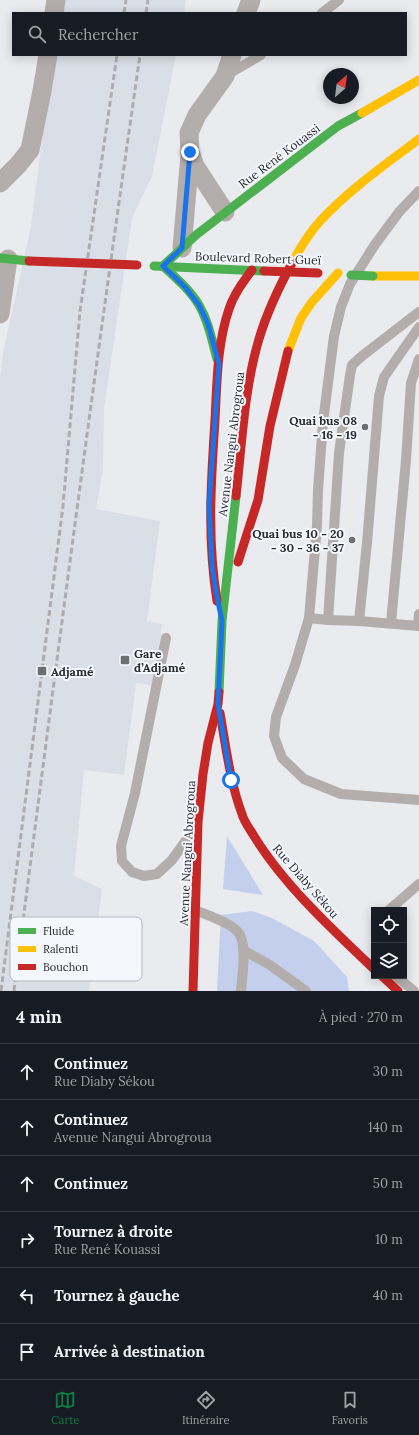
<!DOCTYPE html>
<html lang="fr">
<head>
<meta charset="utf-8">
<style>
	:root { --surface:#171b24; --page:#242831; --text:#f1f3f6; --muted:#9ea1a6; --line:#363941; --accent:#0b8043 }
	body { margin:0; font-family:Lora,serif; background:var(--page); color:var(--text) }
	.controls { position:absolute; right:12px; bottom:12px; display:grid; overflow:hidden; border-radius:0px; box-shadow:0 2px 10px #0003 }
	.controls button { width:36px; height:36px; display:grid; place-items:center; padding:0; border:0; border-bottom:1px solid var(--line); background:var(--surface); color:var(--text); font:20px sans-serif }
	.compass { position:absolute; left:323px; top:68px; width:36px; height:36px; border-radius:50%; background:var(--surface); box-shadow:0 2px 10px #0003; rotate:28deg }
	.stop { position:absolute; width:12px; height:12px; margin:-9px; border:3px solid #1a73e8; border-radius:50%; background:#fff }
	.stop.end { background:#1a73e8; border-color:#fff; box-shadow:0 1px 4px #0008 }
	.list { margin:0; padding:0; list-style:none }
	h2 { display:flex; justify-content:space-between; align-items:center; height:52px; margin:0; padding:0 16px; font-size:17px }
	h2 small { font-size:13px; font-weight:400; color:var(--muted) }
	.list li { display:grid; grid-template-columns:26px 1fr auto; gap:12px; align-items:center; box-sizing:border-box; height:56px; padding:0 16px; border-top:1px solid var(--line) }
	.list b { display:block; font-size:15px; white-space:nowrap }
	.list p { margin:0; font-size:13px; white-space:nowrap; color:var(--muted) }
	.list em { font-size:13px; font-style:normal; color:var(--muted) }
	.icon { flex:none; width:22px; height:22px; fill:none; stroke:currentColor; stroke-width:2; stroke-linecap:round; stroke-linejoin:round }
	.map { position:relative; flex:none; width:419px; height:991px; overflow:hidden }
	.search { position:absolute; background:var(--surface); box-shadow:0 2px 10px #0003; left:12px; right:12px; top:12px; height:44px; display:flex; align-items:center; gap:10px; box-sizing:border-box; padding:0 14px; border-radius:0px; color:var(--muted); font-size:15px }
	.sheet { height:388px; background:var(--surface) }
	nav { display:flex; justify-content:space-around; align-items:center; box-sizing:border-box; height:56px; border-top:1px solid var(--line); background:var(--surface); font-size:11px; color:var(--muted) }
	nav a { display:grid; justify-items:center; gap:2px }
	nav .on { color:var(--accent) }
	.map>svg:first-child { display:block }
	.built { fill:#dadee6 }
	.green { fill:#c3cfec }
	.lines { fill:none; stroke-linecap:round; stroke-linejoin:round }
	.lane { stroke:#b3aeac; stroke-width:10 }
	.street { stroke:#b3aeac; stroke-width:19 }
	.fast { stroke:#4caf50; stroke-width:9 }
	.slow { stroke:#ffc107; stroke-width:9 }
	.jam { stroke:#c62828; stroke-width:9 }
	.rail { stroke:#aeacad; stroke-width:3; stroke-dasharray:6 3; stroke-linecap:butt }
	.fast-bridge { stroke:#4caf50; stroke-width:9 }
	.jam-bridge { stroke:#c62828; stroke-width:9 }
	.route { stroke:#1a73e8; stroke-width:5 }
	.poi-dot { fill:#6d6e72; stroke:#f4f7fe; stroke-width:1.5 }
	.labels { text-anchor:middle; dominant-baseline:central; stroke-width:4; stroke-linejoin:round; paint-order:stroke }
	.street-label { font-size:12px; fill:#2a2b2e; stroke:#f4f7fe }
	.poi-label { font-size:12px; font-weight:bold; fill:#2a2b2e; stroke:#f4f7fe; text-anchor:end }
	.key { fill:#f4f7fe; stroke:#b7bac0; stroke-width:1 }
	.key-label { font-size:11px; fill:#2a2b2e }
</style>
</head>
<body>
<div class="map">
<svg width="419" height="991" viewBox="0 0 419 991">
	<rect width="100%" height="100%" fill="#e9ebef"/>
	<g class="built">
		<path d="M60,0H186L184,13H59Z"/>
		<path d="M53,55H176L152,176L132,218L104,409L103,469L96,509L160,521L147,621L162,624L154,686L136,683L124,775L84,770L74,876L102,889L89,991H0V378L3,353L31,226Z"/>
	</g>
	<g class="green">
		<path d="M227,836L263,895L223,889Z"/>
		<path d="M252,911L272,918L314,941L347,977L349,991H217L221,915Z"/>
	</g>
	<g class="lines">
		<g class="lane">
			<path d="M322,13L339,0"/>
			<path d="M225,76L261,55"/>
			<path d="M419,191L399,212L374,246L350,284L341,307L334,336L323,422L318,490L317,526L309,618L295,665L276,717L274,736L282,758L304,779L341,794L419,800"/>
			<path d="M309,618L328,620L359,621L419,626"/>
			<path d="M328,620L339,453L350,375L352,365L362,356L419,312"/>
			<path d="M359,621L367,543L379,396L384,377L419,327"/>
			<path d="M391,623L406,460L411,383L419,359"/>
			<path d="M418,626L419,614"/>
			<path d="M166,638L135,793L121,846L122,861L132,872L144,876L157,874L172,860L194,829"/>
			<path d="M195,910C207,915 235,924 240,935C247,950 242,975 241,991"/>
			<path d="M389,910L419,884"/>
			<path d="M243,950L270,965L306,991"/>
			<path d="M396,976L414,991"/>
		</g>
		<g class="street">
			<path d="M54,13L56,0"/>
			<path d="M246,13L251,0"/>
			<path d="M0,183L18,165L30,150L42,91L48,55"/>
			<path d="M225,212L195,166L190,152L189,133L197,115L225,76L232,55"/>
			<path d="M182,248L190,155"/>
			<path d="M0,314L8,259"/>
		</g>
		<g class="fast">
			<path d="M0,258L29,261"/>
			<path d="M154,266L264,271"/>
			<path d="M163,266L196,235L338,126L362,113"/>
			<path d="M163,266C176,278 190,290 199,305C209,322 212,341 217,359"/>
			<path d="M219,692L222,621L236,496"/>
		</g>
		<g class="slow">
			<path d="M362,113L419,80"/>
			<path d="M292,263C300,248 310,232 321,220C350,189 386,164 419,139"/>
			<path d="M373,276H419"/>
			<path d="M288,351L301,318L312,302L338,273"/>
		</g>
		<g class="jam">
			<path d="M236,496C242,444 244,389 259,339C267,312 279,287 292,263"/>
			<path d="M238,562L258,500L270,426L288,351"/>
			<path d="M217,601C207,539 211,482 215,420C217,383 217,344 229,309C234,294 243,282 252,270"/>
			<path d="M220,713C226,747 230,782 242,814C244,822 250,829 254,836C284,885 332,929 374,969"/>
			<path d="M382,976L398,991"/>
			<path d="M193,991L198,822L203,774L208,743L218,704L219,692"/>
		</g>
		<g class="rail">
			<path d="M124,13L126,0"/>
			<path d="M146,13L148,0"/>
			<path d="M1,991L63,506L80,311L117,55"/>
			<path d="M14,991C54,679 95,367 140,55"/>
		</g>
		<path class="fast-bridge" d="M351,275L373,276"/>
		<g class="jam-bridge">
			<path d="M29,261L137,265"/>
			<path d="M264,271L318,273"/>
		</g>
	</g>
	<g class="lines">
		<path class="route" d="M190,152L182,248L163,266L185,287L199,305L208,324L219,364L209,504L212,565L216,592L222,621L218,704L231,780"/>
	</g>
	<g class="poi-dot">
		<circle cx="365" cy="427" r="4"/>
		<circle cx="352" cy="540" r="4"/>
		<rect x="120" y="655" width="10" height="10" rx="2"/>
		<rect x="37" y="666" width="10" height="10" rx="2"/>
	</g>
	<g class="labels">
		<g class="street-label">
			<text transform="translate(279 156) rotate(-37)">Rue René Kouassi</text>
			<text transform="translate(258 258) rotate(2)">Boulevard Robert Gueï</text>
			<text transform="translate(231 444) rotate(-83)">Avenue Nangui Abrogroua</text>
			<text transform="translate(187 853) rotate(-87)">Avenue Nangui Abrogroua</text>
			<text transform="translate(306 881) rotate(49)">Rue Diaby Sékou</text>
		</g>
		<g class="poi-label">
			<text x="357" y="420">Quai bus 08<tspan x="357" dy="14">- 16 - 19</tspan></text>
			<text x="344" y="533">Quai bus 10 - 20<tspan x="344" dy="14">- 30 - 36 - 37</tspan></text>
			<text x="134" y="653" text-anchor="start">Gare<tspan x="134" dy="14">d’Adjamé</tspan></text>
			<text x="51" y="671" text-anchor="start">Adjamé</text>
		</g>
	</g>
	<rect x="10" y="917" width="132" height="64" rx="6" class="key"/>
	<rect x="18" y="928" width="18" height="6" fill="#4caf50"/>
	<rect x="18" y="946" width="18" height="6" fill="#ffc107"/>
	<rect x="18" y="964" width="18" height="6" fill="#c62828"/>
	<g class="key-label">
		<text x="43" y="935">Fluide</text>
		<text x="43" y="953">Ralenti</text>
		<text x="43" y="971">Bouchon</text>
	</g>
</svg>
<div class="controls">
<button><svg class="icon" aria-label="locate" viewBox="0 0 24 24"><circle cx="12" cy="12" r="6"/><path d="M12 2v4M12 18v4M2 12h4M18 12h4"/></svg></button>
<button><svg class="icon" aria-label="layers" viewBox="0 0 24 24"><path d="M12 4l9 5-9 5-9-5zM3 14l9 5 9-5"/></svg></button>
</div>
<svg class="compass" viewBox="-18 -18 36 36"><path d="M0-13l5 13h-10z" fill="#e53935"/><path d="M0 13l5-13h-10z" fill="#9ea1a6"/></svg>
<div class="stop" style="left:231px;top:780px"></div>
<div class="stop end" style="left:190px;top:152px"></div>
<div class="search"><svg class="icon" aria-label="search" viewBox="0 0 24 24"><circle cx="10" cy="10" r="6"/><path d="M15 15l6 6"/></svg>Rechercher</div>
</div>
<section class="sheet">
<h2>4 min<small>À pied · 270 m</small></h2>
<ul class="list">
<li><svg class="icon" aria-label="ahead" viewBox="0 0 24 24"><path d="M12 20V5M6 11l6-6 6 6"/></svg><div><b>Continuez</b><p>Rue Diaby Sékou</p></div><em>30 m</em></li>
<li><svg class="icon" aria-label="ahead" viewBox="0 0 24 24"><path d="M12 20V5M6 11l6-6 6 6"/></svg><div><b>Continuez</b><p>Avenue Nangui Abrogroua</p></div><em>140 m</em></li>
<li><svg class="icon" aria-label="ahead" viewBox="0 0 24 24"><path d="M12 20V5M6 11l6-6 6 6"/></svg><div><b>Continuez</b></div><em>50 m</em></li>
<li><svg class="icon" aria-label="right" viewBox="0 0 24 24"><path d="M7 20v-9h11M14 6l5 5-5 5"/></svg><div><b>Tournez à droite</b><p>Rue René Kouassi</p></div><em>10 m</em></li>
<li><svg class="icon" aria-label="left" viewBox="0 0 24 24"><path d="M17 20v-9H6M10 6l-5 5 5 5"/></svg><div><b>Tournez à gauche</b></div><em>40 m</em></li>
<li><svg class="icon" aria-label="arrive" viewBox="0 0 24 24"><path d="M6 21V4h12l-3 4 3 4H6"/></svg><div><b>Arrivée à destination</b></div></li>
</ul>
</section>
<nav>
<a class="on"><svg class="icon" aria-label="map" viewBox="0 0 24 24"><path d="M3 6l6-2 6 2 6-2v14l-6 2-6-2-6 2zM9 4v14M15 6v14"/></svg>Carte</a>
<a><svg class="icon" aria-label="directions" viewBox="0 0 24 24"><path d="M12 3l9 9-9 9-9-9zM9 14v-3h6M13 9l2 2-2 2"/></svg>Itinéraire</a>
<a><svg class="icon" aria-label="saved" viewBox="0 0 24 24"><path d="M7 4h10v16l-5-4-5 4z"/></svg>Favoris</a>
</nav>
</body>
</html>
